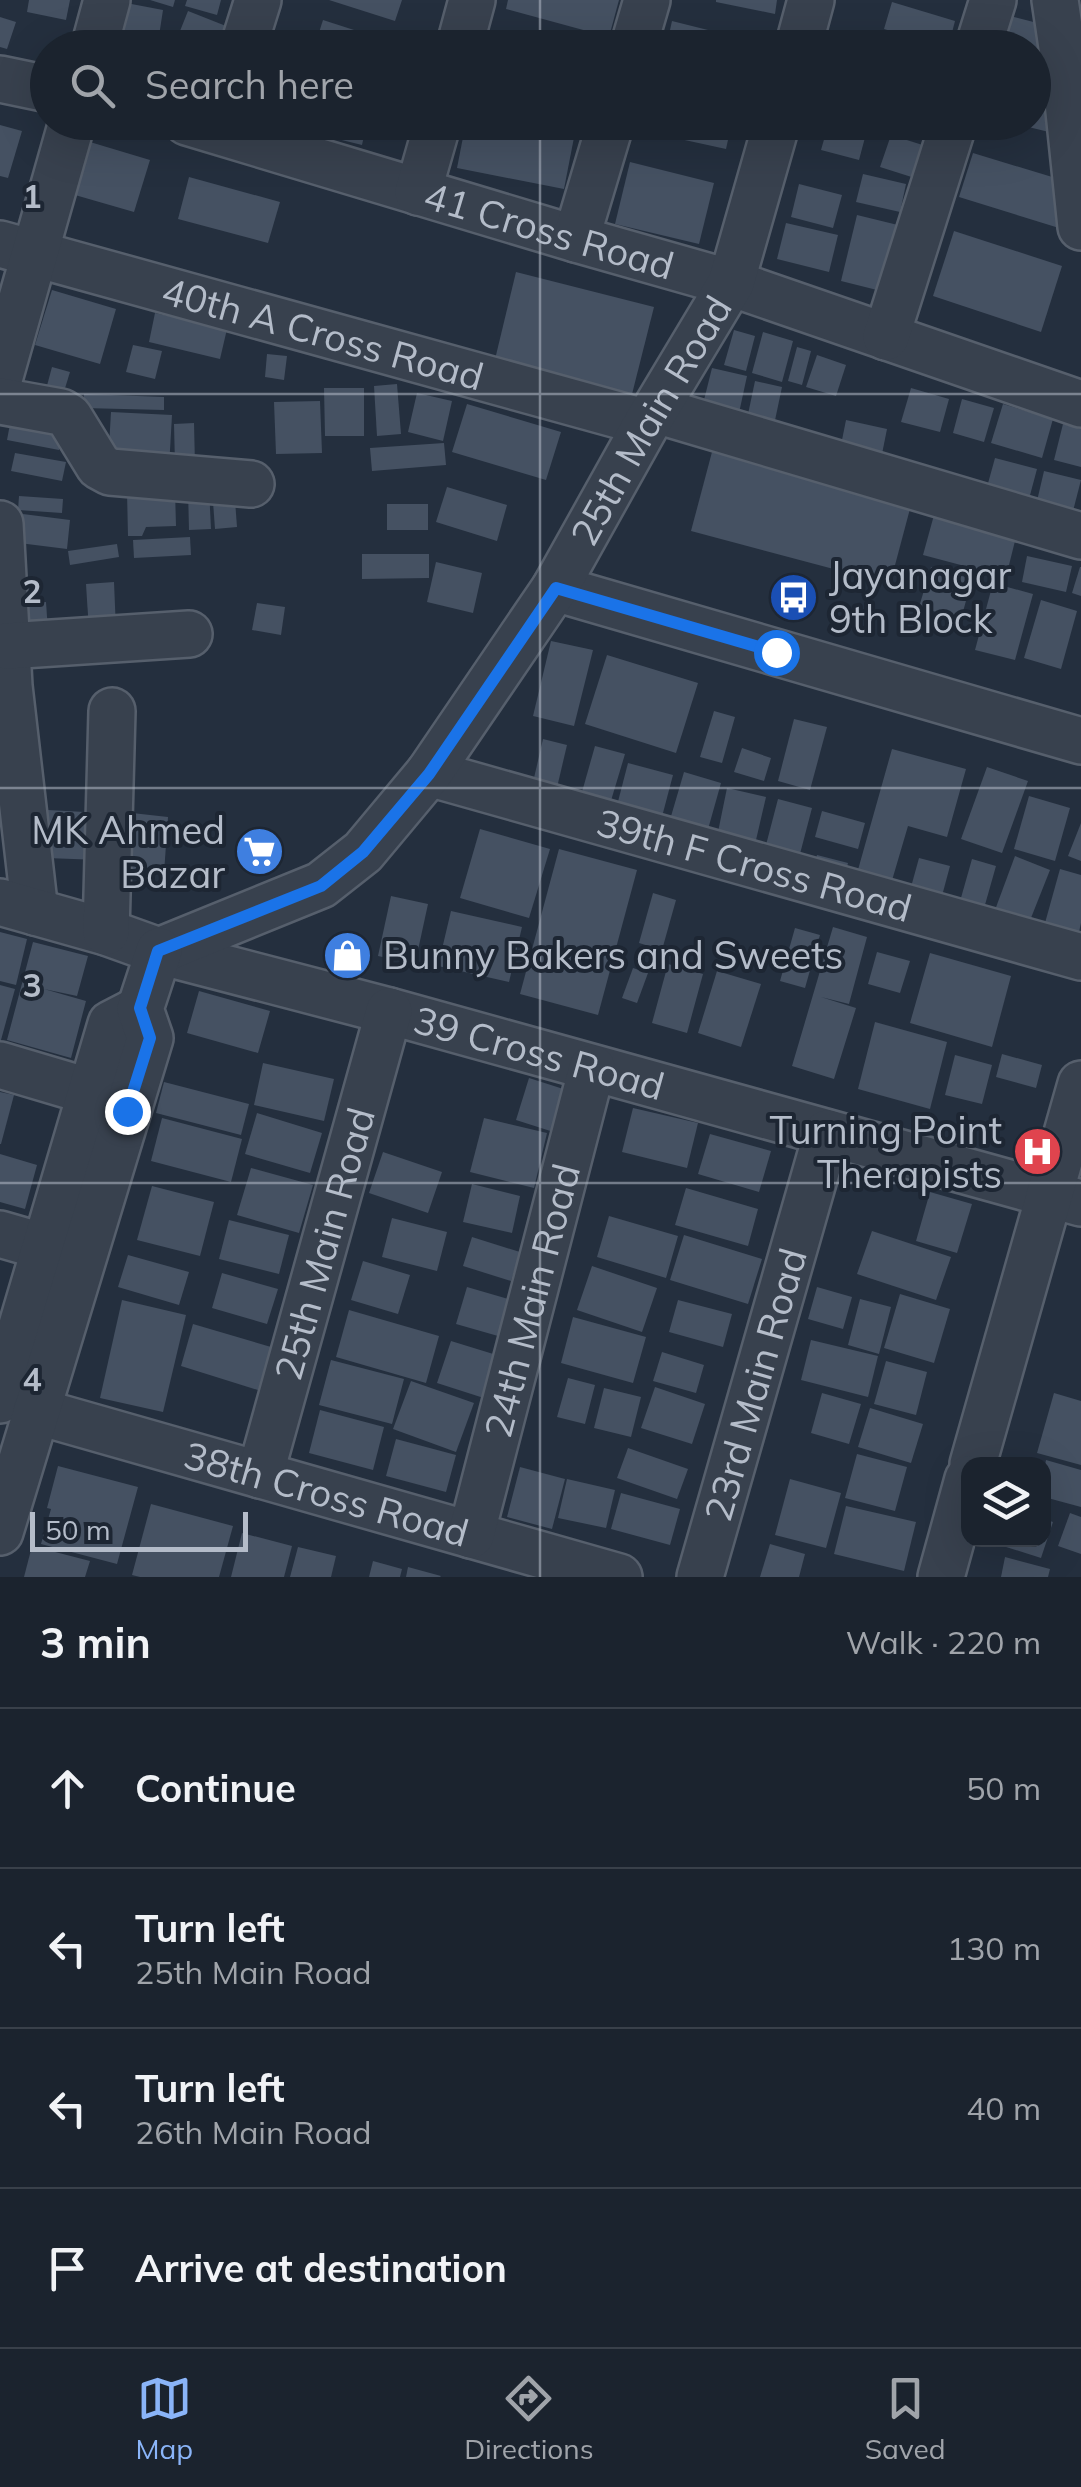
<!DOCTYPE html>
<html lang="en">
<head>
<meta charset="utf-8">
<style>
	:root { --surface:#1b232e; --page:#282f3a; --text:#f1f3f6; --muted:#a0a4aa; --line:#39404a; --accent:#8ab4f8 }
	body { margin:0; font-family:Mulish,sans-serif; background:var(--page); color:var(--text) }
	.controls { position:absolute; right:30px; bottom:30px; display:grid; overflow:hidden; border-radius:20px; box-shadow:0 10px 40px #0002 }
	.controls button { width:90px; height:90px; display:grid; place-items:center; padding:0; border:0; border-bottom:2px solid var(--line); background:var(--surface); color:var(--text); font:50px sans-serif }
	.scale { position:absolute; left:30px; bottom:25px; width:218px; box-sizing:border-box; padding-left:10px; border:5px solid #b4bcc9; border-top:0; font-size:28px; line-height:35px; white-space:nowrap; color:#b4bcc9; -webkit-text-stroke:8px #1d2633; paint-order:stroke }
	.stop { position:absolute; width:30px; height:30px; margin:-22px; border:8px solid #1a73e8; border-radius:50%; background:#fff }
	.stop.end { background:#1a73e8; border-color:#fff; box-shadow:0 2px 10px #0008 }
	.list { margin:0; padding:0; list-style:none }
	h2 { display:flex; justify-content:space-between; align-items:center; height:130px; margin:0; padding:0 40px; font-size:42px }
	h2 small { font-size:32px; font-weight:400; color:var(--muted) }
	.list li { display:grid; grid-template-columns:65px 1fr auto; gap:30px; align-items:center; box-sizing:border-box; height:160px; padding:0 40px; border-top:2px solid var(--line) }
	.list b { display:block; font-size:38px; white-space:nowrap }
	.list p { margin:0; font-size:32px; white-space:nowrap; color:var(--muted) }
	.list em { font-size:32px; font-style:normal; color:var(--muted) }
	.icon { flex:none; width:55px; height:55px; fill:none; stroke:currentColor; stroke-width:2; stroke-linecap:round; stroke-linejoin:round }
	.map { position:relative; flex:none; width:1081px; height:1577px; overflow:hidden }
	.search { position:absolute; background:var(--surface); box-shadow:0 10px 40px #0002; left:30px; right:30px; top:30px; height:110px; display:flex; align-items:center; gap:25px; box-sizing:border-box; padding:0 35px; border-radius:55px; color:var(--muted); font-size:38px }
	.sheet { height:770px; background:var(--surface) }
	nav { display:flex; justify-content:space-around; align-items:center; box-sizing:border-box; height:140px; border-top:2px solid var(--line); background:var(--surface); font-size:28px; color:var(--muted) }
	nav a { display:grid; justify-items:center; gap:5px }
	nav .on { color:var(--accent) }
	.map>svg:first-child { display:block }
	.building { fill:#455162 }
	.lines { fill:none; stroke-linecap:round; stroke-linejoin:round }
	.minor-casing { stroke:#565f6c; stroke-width:50 }
	.minor { stroke:#38414e; stroke-width:45 }
	.route { stroke:#1a73e8; stroke-width:12 }
	.grid { fill:none; stroke:#b4bcc9; stroke-width:2.5; stroke-opacity:0.55 }
	.labels { text-anchor:middle; dominant-baseline:central; stroke-width:8; stroke-linejoin:round; paint-order:stroke }
	.street-label { font-size:38px; fill:#b4bcc9; stroke:#1d2633 }
	.poi-label { font-size:38px; fill:#b4bcc9; stroke:#1d2633; text-anchor:start }
	.grid-label { font-size:32px; text-anchor:middle; font-weight:bold; fill:#b4bcc9; stroke:#1d2633; stroke-width:8; stroke-linejoin:round; paint-order:stroke }
</style>
</head>
<body>
<div class="map">
<svg width="1081" height="1577" viewBox="0 0 1081 1577">
	<rect width="100%" height="100%" fill="#242f3e"/>
	<g class="building">
		<path d="M29,0H70L66,20L27,12Z"/>
		<path d="M150,0H175L173,7Z"/>
		<path d="M187,0H221L217,15L185,6Z"/>
		<path d="M329,0H402L395,21Z"/>
		<path d="M508,0H619L609,37L506,9Z"/>
		<path d="M716,0H777L775,14L716,2Z"/>
		<path d="M121,2L163,10L159,36L117,29Z"/>
		<path d="M892,2L955,21L948,48L884,29Z"/>
		<path d="M188,11L226,26L218,48L174,46Z"/>
		<path d="M1006,15L1053,27L1046,54L1034,51V48H1019L999,42Z"/>
		<path d="M0,17L16,22L7,49L0,47Z"/>
		<path d="M323,20L382,39L380,48H314Z"/>
		<path d="M672,21L756,42L754,48H666Z"/>
		<path d="M114,32L165,46V48H109Z"/>
		<path d="M270,35L305,44L304,48H267Z"/>
		<path d="M1034,60L1045,63L1037,90L1034,89Z"/>
		<path d="M1034,96L1056,102L1049,132L1016,124L1034,122Z"/>
		<path d="M294,122H367L362,145L293,128Z"/>
		<path d="M466,122H577L564,189L457,168Z"/>
		<path d="M636,122H732L726,149L634,129Z"/>
		<path d="M829,122H838L867,130L859,160L821,150Z"/>
		<path d="M892,122H934L929,141L889,130Z"/>
		<path d="M0,125L22,131L8,178L0,176Z"/>
		<path d="M891,135L932,148L921,180L880,167Z"/>
		<path d="M90,142L150,160L134,212L75,195Z"/>
		<path d="M973,153L1072,183L1059,228L959,197Z"/>
		<path d="M630,162L714,183L699,244L615,224Z"/>
		<path d="M863,174L906,184L900,212L856,202Z"/>
		<path d="M189,177L280,202L268,243L178,219Z"/>
		<path d="M799,184L842,195L833,228L791,217Z"/>
		<path d="M857,215L902,226L885,292L841,281Z"/>
		<path d="M786,223L838,235L829,272L777,259Z"/>
		<path d="M954,231L1062,266L1041,332L933,296Z"/>
		<path d="M516,272L654,307L628,410L491,376Z"/>
		<path d="M52,290L116,309L100,364L35,345Z"/>
		<path d="M155,313L227,329L220,359L149,342Z"/>
		<path d="M734,330L755,336L746,371L724,365Z"/>
		<path d="M763,332L793,341L782,382L752,373Z"/>
		<path d="M133,345L162,351L155,379L126,372Z"/>
		<path d="M797,347L811,351L802,385L788,381Z"/>
		<path d="M267,354L287,356L284,380L265,377Z"/>
		<path d="M817,355L846,365L836,396L806,387Z"/>
		<path d="M52,367L70,372L62,398L45,393Z"/>
		<path d="M712,368L747,376L739,413L703,404Z"/>
		<path d="M755,381L782,387L774,425L747,419Z"/>
		<path d="M397,384L401,434L377,436L374,386Z"/>
		<path d="M324,388H364V436H325Z"/>
		<path d="M911,388L949,399L940,432L901,422Z"/>
		<path d="M417,393L452,401L443,441L408,432Z"/>
		<path d="M84,394L164,397V410L83,408Z"/>
		<path d="M962,399L994,408L984,442L953,433Z"/>
		<path d="M320,401L322,453L276,454L274,402Z"/>
		<path d="M467,404L561,432L546,480L452,452Z"/>
		<path d="M1003,404L1053,419L1042,458L991,443Z"/>
		<path d="M111,412L172,415L169,468L108,464Z"/>
		<path d="M846,420L887,429L882,454L841,445Z"/>
		<path d="M194,423L195,465H175L174,424Z"/>
		<path d="M10,424L62,434L59,450L7,440Z"/>
		<path d="M1063,424L1081,429V467L1054,460Z"/>
		<path d="M444,443L446,465L372,471L370,448Z"/>
		<path d="M712,452L911,505L890,584L691,531Z"/>
		<path d="M15,453L66,462L62,481L11,471Z"/>
		<path d="M995,458L1037,469L1029,499L987,487Z"/>
		<path d="M1044,471L1081,480L1073,511L1037,501Z"/>
		<path d="M234,487L237,527L215,529L212,488Z"/>
		<path d="M447,487L507,505L497,541L436,522Z"/>
		<path d="M209,488L211,529L189,530L188,489Z"/>
		<path d="M175,490L176,526L146,527L142,536H128L127,492Z"/>
		<path d="M19,496L63,499L62,513L18,510Z"/>
		<rect x="387" y="504" width="41" height="26"/>
		<path d="M15,513L70,520L67,549L19,543L24,536L13,535Z"/>
		<path d="M934,515L1016,537L1006,577L923,555Z"/>
		<path d="M190,537L191,555L134,558L133,540Z"/>
		<path d="M117,544L119,557L70,565L68,551Z"/>
		<path d="M362,554H429V578L362,579Z"/>
		<path d="M1027,556L1072,566L1066,592L1022,582Z"/>
		<path d="M436,562L482,573L473,613L427,602Z"/>
		<path d="M931,567L972,579L961,619L919,607Z"/>
		<path d="M1080,567H1081V596L1072,593Z"/>
		<path d="M114,582L116,630L89,631L86,584Z"/>
		<path d="M993,583L1033,594L1015,660L975,650Z"/>
		<path d="M1041,600L1077,611L1061,669L1024,658Z"/>
		<path d="M46,602L48,631L15,633L13,604Z"/>
		<path d="M257,603L285,607L281,635L252,630Z"/>
		<path d="M551,641L593,650L574,726L533,716Z"/>
		<path d="M607,655L698,683L676,753L585,724Z"/>
		<path d="M714,711L735,717L722,763L700,757Z"/>
		<path d="M794,719L827,727L810,790L778,781Z"/>
		<path d="M543,739L567,745L555,796L531,791Z"/>
		<path d="M595,746L625,754L607,814L578,806Z"/>
		<path d="M742,748L771,758L764,781L734,772Z"/>
		<path d="M892,749L966,769L947,837L908,826L888,894L854,884Z"/>
		<path d="M628,763L673,775L659,828L614,817Z"/>
		<path d="M987,767L1028,781L1002,853L961,839Z"/>
		<path d="M684,772L721,783L705,840L667,830Z"/>
		<path d="M727,788L766,797L756,840L718,832Z"/>
		<path d="M1029,796L1070,808L1055,861L1014,849Z"/>
		<path d="M778,799L812,808L795,873L761,864Z"/>
		<path d="M48,810L103,813L100,860L46,858Z"/>
		<path d="M822,811L865,823L858,849L815,837Z"/>
		<path d="M132,813L168,817L164,873L127,870Z"/>
		<path d="M1081,823V861L1068,856Z"/>
		<path d="M480,829L550,849L529,918L460,898Z"/>
		<path d="M559,849L637,870L598,1015L520,994Z"/>
		<path d="M817,855L848,863L842,887L811,878Z"/>
		<path d="M1015,856L1050,870L1029,923L995,910Z"/>
		<path d="M919,858L950,866L939,907L908,898Z"/>
		<path d="M972,859L996,866L979,926L955,919Z"/>
		<path d="M1060,869L1081,875V923L1079,932L1045,923Z"/>
		<path d="M653,893L676,900L662,950L639,943Z"/>
		<path d="M391,896L428,904L415,964L378,956Z"/>
		<path d="M451,911L522,927L509,982L438,966Z"/>
		<path d="M833,927L867,937L849,1004L821,997L856,1008L834,1079L792,1066Z"/>
		<path d="M795,928L820,935L805,988L780,981Z"/>
		<path d="M0,932L27,939L16,985L0,981Z"/>
		<path d="M33,942L88,956L77,996L44,989L86,1001L71,1058L7,1040Z"/>
		<path d="M877,952L910,961L900,993L868,984Z"/>
		<path d="M930,953L1011,976L992,1047L910,1023Z"/>
		<path d="M668,964L703,974L687,1033L652,1023Z"/>
		<path d="M633,968L648,973L637,1003L622,998Z"/>
		<path d="M717,971L761,984L741,1047L698,1033Z"/>
		<path d="M0,985L15,989L1,1040H0Z"/>
		<path d="M199,991L270,1011L258,1053L187,1033Z"/>
		<path d="M875,1022L947,1042L930,1109L858,1089Z"/>
		<path d="M1002,1054L1042,1065L1036,1088L996,1077Z"/>
		<path d="M955,1055L992,1065L982,1104L945,1095Z"/>
		<path d="M263,1063L334,1079L324,1121L254,1105Z"/>
		<path d="M529,1078L579,1094L566,1136L516,1120Z"/>
		<path d="M164,1082L249,1104L241,1135L156,1113Z"/>
		<path d="M0,1092L14,1095L1,1144H0Z"/>
		<path d="M633,1108L698,1123L687,1168L622,1152Z"/>
		<path d="M257,1113L322,1133L310,1173L245,1154Z"/>
		<path d="M162,1118L242,1139L231,1182L151,1161Z"/>
		<path d="M484,1118L547,1133L534,1188L470,1172Z"/>
		<path d="M710,1134L771,1151L759,1192L698,1174Z"/>
		<path d="M383,1152L442,1172L428,1213L369,1193Z"/>
		<path d="M0,1154L37,1165L25,1209L0,1202Z"/>
		<path d="M251,1168L313,1185L299,1233L237,1215Z"/>
		<path d="M472,1184L520,1196L512,1233L463,1222Z"/>
		<path d="M152,1186L214,1202L200,1256L137,1240Z"/>
		<path d="M686,1188L758,1209L748,1246L675,1225Z"/>
		<path d="M930,1192L972,1204L957,1253L916,1241Z"/>
		<path d="M609,1216L678,1236L666,1278L597,1257Z"/>
		<path d="M392,1218L447,1232L437,1271L382,1257Z"/>
		<path d="M229,1220L289,1235L279,1274L219,1259Z"/>
		<path d="M872,1231L951,1257L936,1300L857,1274Z"/>
		<path d="M684,1235L762,1259L748,1304L670,1280Z"/>
		<path d="M472,1237L520,1252L511,1281L463,1266Z"/>
		<path d="M128,1255L189,1272L179,1305L118,1287Z"/>
		<path d="M363,1261L410,1275L398,1314L351,1300Z"/>
		<path d="M592,1266L657,1288L642,1332L577,1310Z"/>
		<path d="M222,1273L278,1289L267,1324L212,1308Z"/>
		<path d="M467,1287L515,1301L505,1338L456,1324Z"/>
		<path d="M817,1287L852,1297L843,1329L808,1319Z"/>
		<path d="M900,1294L950,1309L934,1363L884,1348Z"/>
		<path d="M860,1299L891,1307L879,1354L848,1345Z"/>
		<path d="M122,1300L186,1315L163,1412L100,1398Z"/>
		<path d="M678,1300L732,1314L723,1347L669,1332Z"/>
		<path d="M349,1310L439,1336L426,1383L336,1357Z"/>
		<path d="M573,1317L646,1337L633,1383L561,1363Z"/>
		<path d="M193,1324L271,1347L258,1390L181,1366Z"/>
		<path d="M811,1340L878,1356L868,1397L801,1380Z"/>
		<path d="M451,1341L503,1357L490,1400L437,1383Z"/>
		<path d="M662,1352L704,1365L696,1393L653,1381Z"/>
		<path d="M331,1360L404,1379L392,1424L319,1405Z"/>
		<path d="M886,1361L927,1372L916,1415L874,1404Z"/>
		<path d="M568,1378L595,1385L585,1424L557,1417Z"/>
		<path d="M411,1381L474,1403L456,1452L393,1429Z"/>
		<path d="M655,1387L705,1404L692,1444L641,1428Z"/>
		<path d="M604,1388L641,1397L631,1437L594,1428Z"/>
		<path d="M822,1393L861,1404L849,1444L811,1433Z"/>
		<path d="M1054,1393L1081,1401V1465L1037,1453Z"/>
		<path d="M870,1408L923,1424L911,1463L858,1447Z"/>
		<path d="M320,1410L384,1427L373,1470L309,1453Z"/>
		<path d="M396,1439L456,1455L446,1492L386,1476Z"/>
		<path d="M628,1448L688,1469L677,1499L617,1478Z"/>
		<path d="M857,1454L907,1467L895,1511L845,1498Z"/>
		<path d="M1046,1460L1081,1470V1507L1044,1497V1471Z"/>
		<path d="M58,1466L138,1487L117,1564L41,1544L51,1509L47,1508Z"/>
		<path d="M520,1467L565,1479L552,1529L507,1517Z"/>
		<path d="M567,1479L615,1490L606,1528L558,1518Z"/>
		<path d="M790,1479L841,1493L826,1548L775,1535Z"/>
		<path d="M621,1493L680,1509L670,1545L611,1529Z"/>
		<path d="M151,1504L233,1526L219,1577H140L132,1575Z"/>
		<path d="M846,1506L916,1522L904,1571L834,1554Z"/>
		<path d="M1070,1513L1081,1517V1554L1058,1546Z"/>
		<path d="M1044,1519L1053,1522L1041,1558L1003,1546L1005,1540H1044Z"/>
		<path d="M242,1533L292,1546L284,1577H231Z"/>
		<path d="M770,1544L805,1554L799,1577H760Z"/>
		<path d="M32,1546L90,1561L85,1577H24Z"/>
		<path d="M298,1547L336,1556L331,1577H290Z"/>
		<path d="M1005,1557L1050,1569L1048,1577H1001Z"/>
		<path d="M373,1561L402,1569L400,1577H369Z"/>
		<path d="M408,1567L441,1576L440,1577H406Z"/>
	</g>
	<g class="lines">
		<defs>
			<g id="minor">
				<path d="M1055,0L1063,54L1081,227"/>
				<path d="M94,48L107,0"/>
				<path d="M243,48L258,0"/>
				<path d="M459,48L472,0"/>
				<path d="M633,48L647,0"/>
				<path d="M798,48L811,0"/>
				<path d="M978,48L993,0"/>
				<path d="M0,79L48,89"/>
				<path id="s1" d="M187,122L576,239L731,283L1081,404"/>
				<path d="M418,192L438,122"/>
				<path d="M576,239L611,122"/>
				<path id="s2" d="M0,244L647,423"/>
				<path d="M886,337L954,122"/>
				<path d="M0,376L72,122"/>
				<path d="M0,401L61,412L69,417L99,466L110,472L251,484"/>
				<path d="M656,410L1081,536"/>
				<path d="M0,524L9,686L35,912"/>
				<path d="M555,588L1081,741"/>
				<path d="M7,646L189,634"/>
				<path id="s3" d="M429,773L1081,957"/>
				<path id="s4" d="M0,902L106,932L159,951L389,1011L1081,1203"/>
				<path d="M106,932L112,711"/>
				<path id="s5" d="M159,951L321,885L363,852L429,773L555,588L647,423L731,283L777,122"/>
				<path d="M0,1065L91,1092"/>
				<path d="M0,1234L45,1247"/>
				<path d="M0,1400L111,1024L140,1009"/>
				<path id="s6" d="M36,1411L619,1577"/>
				<path d="M973,1464L1081,1084"/>
				<path id="s7" d="M260,1475L389,1011"/>
				<path d="M0,1532L150,1038L140,1009L159,951"/>
				<path id="s8" d="M471,1535L592,1068"/>
				<path id="s9" d="M700,1577L827,1133"/>
				<path d="M941,1577L968,1479"/>
			</g>
		</defs>
		<use href="#minor" class="minor-casing"/>
		<use href="#minor" class="minor"/>
	</g>
	<g class="lines">
		<path class="route" d="M127,1111L150,1038L140,1008L158,951L321,886L363,852L429,774L556,588L776,652"/>
	</g>
	<path class="grid" d="M540,0V48M540,122V1577M0,394H1081M0,788H1081M0,1183H1081"/>
	<defs>
		<symbol id="bus-disc" viewBox="-11 -11 22 22"><circle r="9.5" fill="#1a4fb4" stroke="#1d2633"/><path d="M-5-6H5V4H4V6H2V4H-2V6H-4V4H-5ZM-3.5-4V0h7V-4ZM-3.5 1.2v1.5H-2V1.2ZM2 1.2v1.5H3.5V1.2Z" fill="#fff"/></symbol>
		<symbol id="supermarket-disc" viewBox="-11 -11 22 22"><circle r="9.5" fill="#3f7fe0" stroke="#1d2633"/><path d="M-6-5.5h2.5l.6 2H6L4.5 2H-2.5L-4.4-4H-6ZM-1.5 3.2a1.3 1.3 0 1 0 .1 0ZM3 3.2a1.3 1.3 0 1 0 .1 0Z" fill="#fff"/></symbol>
		<symbol id="shop-disc" viewBox="-11 -11 22 22"><circle r="9.5" fill="#3f7fe0" stroke="#1d2633"/><path d="M-5-2.5h2.3a2.7 3.5 0 0 1 5.4 0H5L5.5 6h-11ZM-1.5-2.5h3a1.5 2.3 0 0 0-3 0Z" fill="#fff"/></symbol>
		<symbol id="hospital-disc" viewBox="-11 -11 22 22"><circle r="9.5" fill="#e0444e" stroke="#1d2633"/><path d="M-5-5h3v3.5h4V-5h3V5h-3V1.5h-4V5h-3Z" fill="#fff"/></symbol>
	</defs>
	<g fill-rule="evenodd">
		<use href="#bus-disc" x="766" y="570" width="55" height="55"/>
		<use href="#supermarket-disc" x="232" y="824" width="55" height="55"/>
		<use href="#shop-disc" x="320" y="928" width="55" height="55"/>
		<use href="#hospital-disc" x="1010" y="1124" width="55" height="55"/>
	</g>
	<g class="labels">
		<g class="street-label">
			<text stroke="none"><textPath href="#s1" startOffset="378">41 Cross Road</textPath></text>
			<text stroke="none"><textPath href="#s2" startOffset="335">40th A Cross Road</textPath></text>
			<text stroke="none"><textPath href="#s5" startOffset="748">25th Main Road</textPath></text>
			<text stroke="none"><textPath href="#s3" startOffset="338">39th F Cross Road</textPath></text>
			<text stroke="none"><textPath href="#s4" startOffset="560">39 Cross Road</textPath></text>
			<text stroke="none"><textPath href="#s7" startOffset="240">25th Main Road</textPath></text>
			<text stroke="none"><textPath href="#s8" startOffset="242">24th Main Road</textPath></text>
			<text stroke="none"><textPath href="#s9" startOffset="200">23rd Main Road</textPath></text>
			<text stroke="none"><textPath href="#s6" startOffset="302">38th Cross Road</textPath></text>
		</g>
		<g class="poi-label">
			<text x="829" y="575">Jayanagar<tspan x="829" dy="44">9th Block</tspan></text>
			<text x="225" y="830" text-anchor="end">MK Ahmed<tspan x="225" dy="44">Bazar</tspan></text>
			<text x="383" y="955">Bunny Bakers and Sweets</text>
			<text x="1002" y="1130" text-anchor="end">Turning Point<tspan x="1002" dy="44">Therapists</tspan></text>
		</g>
	</g>
	<g class="grid-label">
		<text x="32" y="208">1</text>
		<text x="32" y="603">2</text>
		<text x="32" y="997">3</text>
		<text x="32" y="1391">4</text>
	</g>
</svg>
<div class="controls">
<button><svg class="icon" aria-label="layers" viewBox="0 0 24 24"><path d="M12 4l9 5-9 5-9-5zM3 14l9 5 9-5"/></svg></button>
</div>
<div class="scale">50 m</div>
<div class="stop" style="left:776px;top:652px"></div>
<div class="stop end" style="left:127px;top:1111px"></div>
<div class="search"><svg class="icon" aria-label="search" viewBox="0 0 24 24"><circle cx="10" cy="10" r="6"/><path d="M15 15l6 6"/></svg>Search here</div>
</div>
<section class="sheet">
<h2>3 min<small>Walk · 220 m</small></h2>
<ul class="list">
<li><svg class="icon" aria-label="ahead" viewBox="0 0 24 24"><path d="M12 20V5M6 11l6-6 6 6"/></svg><div><b>Continue</b></div><em>50 m</em></li>
<li><svg class="icon" aria-label="left" viewBox="0 0 24 24"><path d="M17 20v-9H6M10 6l-5 5 5 5"/></svg><div><b>Turn left</b><p>25th Main Road</p></div><em>130 m</em></li>
<li><svg class="icon" aria-label="left" viewBox="0 0 24 24"><path d="M17 20v-9H6M10 6l-5 5 5 5"/></svg><div><b>Turn left</b><p>26th Main Road</p></div><em>40 m</em></li>
<li><svg class="icon" aria-label="arrive" viewBox="0 0 24 24"><path d="M6 21V4h12l-3 4 3 4H6"/></svg><div><b>Arrive at destination</b></div></li>
</ul>
</section>
<nav>
<a class="on"><svg class="icon" aria-label="map" viewBox="0 0 24 24"><path d="M3 6l6-2 6 2 6-2v14l-6 2-6-2-6 2zM9 4v14M15 6v14"/></svg>Map</a>
<a><svg class="icon" aria-label="directions" viewBox="0 0 24 24"><path d="M12 3l9 9-9 9-9-9zM9 14v-3h6M13 9l2 2-2 2"/></svg>Directions</a>
<a><svg class="icon" aria-label="saved" viewBox="0 0 24 24"><path d="M7 4h10v16l-5-4-5 4z"/></svg>Saved</a>
</nav>
</body>
</html>
